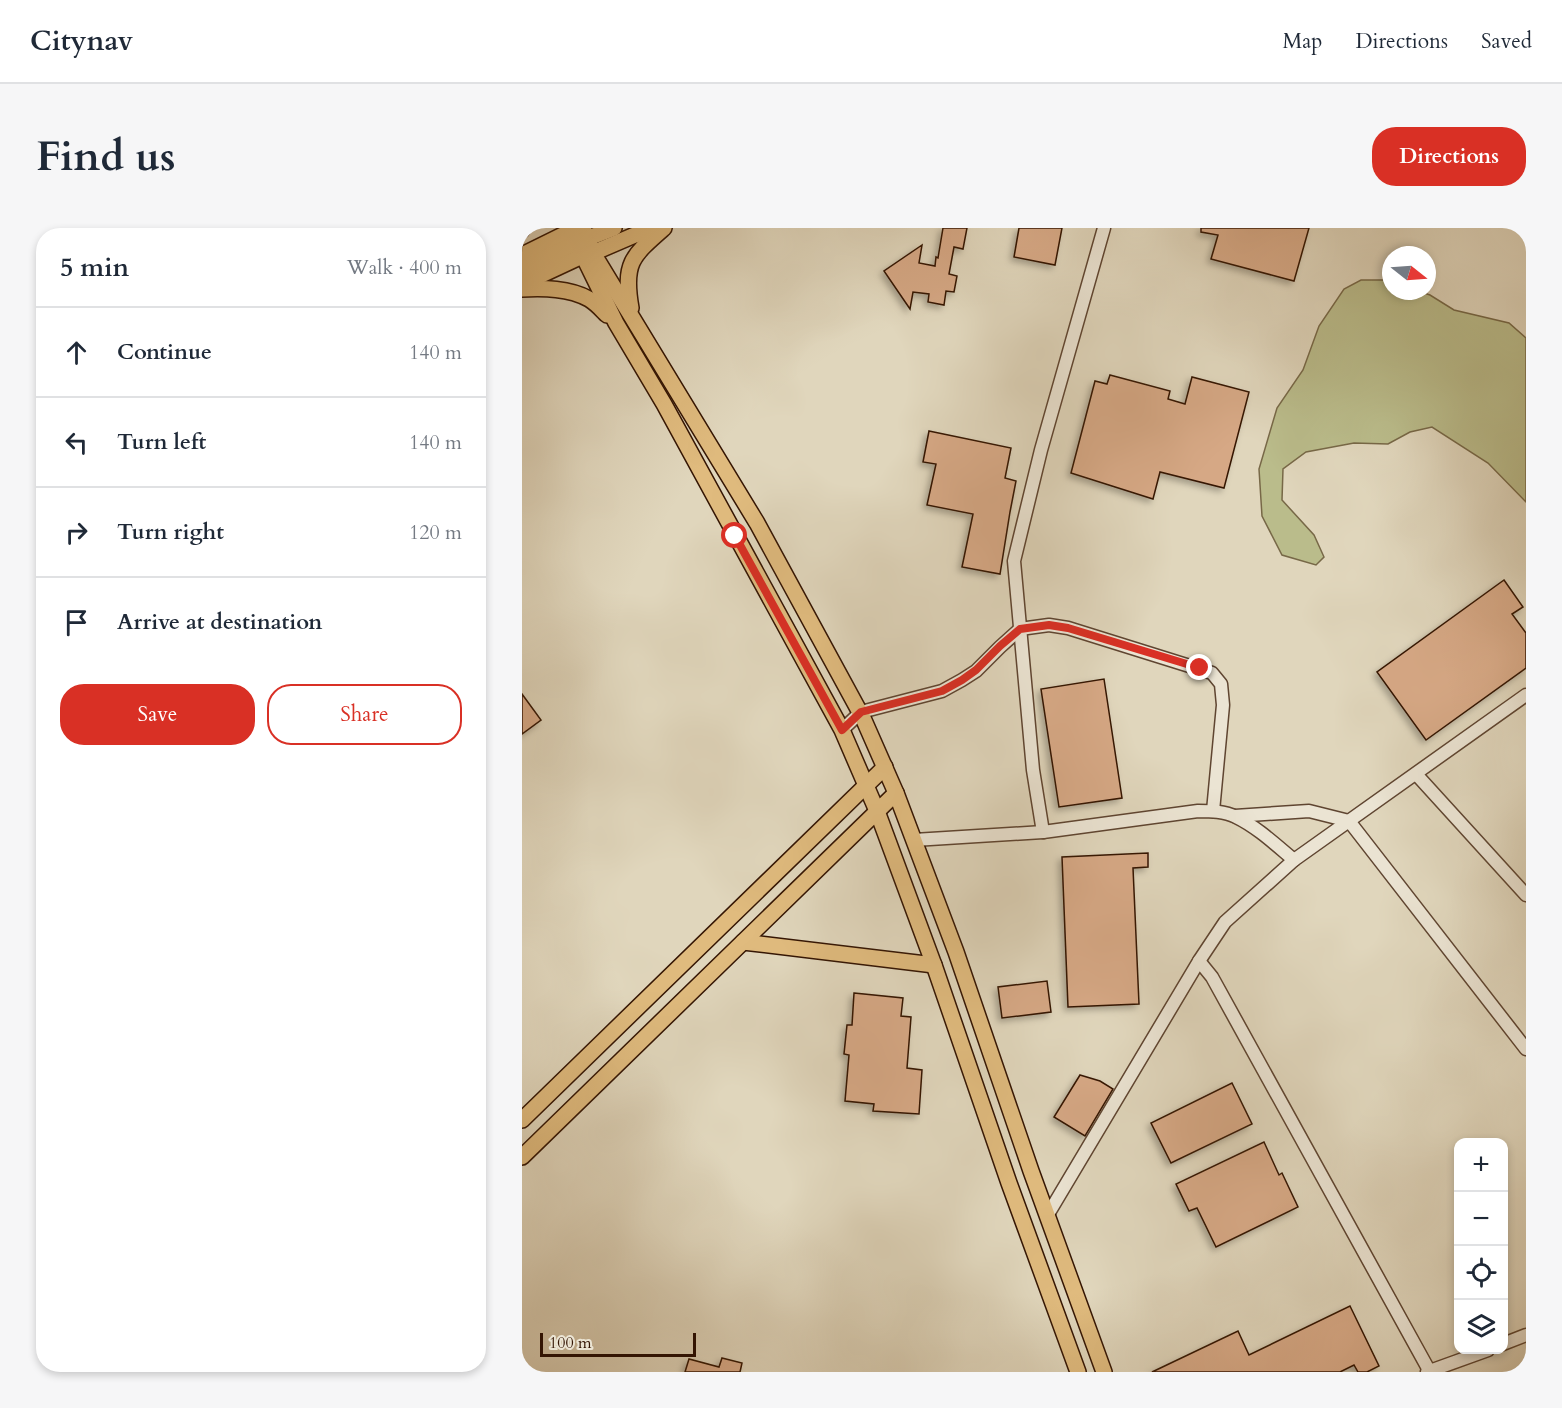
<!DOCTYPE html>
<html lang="en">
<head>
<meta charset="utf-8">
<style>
	:root { --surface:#fff; --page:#f6f6f7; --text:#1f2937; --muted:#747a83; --line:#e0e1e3; --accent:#d93025 }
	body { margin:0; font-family:Cardo,serif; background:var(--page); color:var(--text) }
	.controls { position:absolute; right:18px; bottom:18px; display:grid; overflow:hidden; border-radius:12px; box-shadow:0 3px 9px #0003 }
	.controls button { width:54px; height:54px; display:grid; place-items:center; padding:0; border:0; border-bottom:2px solid var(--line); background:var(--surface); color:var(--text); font:30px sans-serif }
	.compass { position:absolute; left:860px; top:18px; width:54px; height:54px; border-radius:50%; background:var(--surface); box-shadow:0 3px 9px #0003; rotate:107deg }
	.scale { position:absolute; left:18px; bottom:15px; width:156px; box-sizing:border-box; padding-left:6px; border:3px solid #341503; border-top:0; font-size:16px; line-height:21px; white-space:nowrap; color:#341503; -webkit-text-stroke:4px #ebe4d3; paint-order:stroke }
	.stop { position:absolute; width:18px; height:18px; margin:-14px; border:4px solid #d93025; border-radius:50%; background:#fff }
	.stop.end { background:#d93025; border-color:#fff; box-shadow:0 2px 6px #0008 }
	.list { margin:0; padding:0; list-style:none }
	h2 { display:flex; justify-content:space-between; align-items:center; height:78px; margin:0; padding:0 24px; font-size:26px }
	h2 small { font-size:20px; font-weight:400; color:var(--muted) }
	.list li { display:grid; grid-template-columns:39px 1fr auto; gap:18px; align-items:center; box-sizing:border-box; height:90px; padding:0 24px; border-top:2px solid var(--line) }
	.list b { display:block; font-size:22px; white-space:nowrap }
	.list em { font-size:20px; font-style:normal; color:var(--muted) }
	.actions { display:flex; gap:12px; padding:18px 24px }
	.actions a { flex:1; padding:14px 0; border:2px solid var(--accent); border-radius:24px; text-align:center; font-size:21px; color:var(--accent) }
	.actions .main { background:var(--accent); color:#fff }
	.icon { flex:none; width:33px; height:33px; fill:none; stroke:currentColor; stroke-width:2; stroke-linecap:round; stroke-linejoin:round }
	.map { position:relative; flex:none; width:1004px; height:1144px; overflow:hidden; border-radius:24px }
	header { display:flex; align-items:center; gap:36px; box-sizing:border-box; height:84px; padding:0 30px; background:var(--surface); border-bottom:2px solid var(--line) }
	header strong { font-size:28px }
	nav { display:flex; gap:33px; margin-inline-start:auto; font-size:21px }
	.intro { display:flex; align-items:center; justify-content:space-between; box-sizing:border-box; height:144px; padding:0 36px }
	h1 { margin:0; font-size:42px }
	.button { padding:15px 27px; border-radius:24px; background:var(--accent); color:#fff; font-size:21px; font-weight:700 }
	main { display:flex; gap:36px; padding:0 36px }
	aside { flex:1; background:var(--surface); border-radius:24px; box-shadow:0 3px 9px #0003 }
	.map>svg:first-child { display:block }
	.green { fill:#babc8b; stroke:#776847; stroke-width:1.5 }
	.building { fill:#d6a885; stroke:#341503; stroke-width:1.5; filter:url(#shadow) }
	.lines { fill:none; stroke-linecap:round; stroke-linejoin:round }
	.minor-casing { stroke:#5f4531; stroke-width:15 }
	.major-casing { stroke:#341503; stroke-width:18 }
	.minor { stroke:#ebe4d3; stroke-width:12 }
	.major { stroke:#e0bb7e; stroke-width:15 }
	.route { stroke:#d93025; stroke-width:8 }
</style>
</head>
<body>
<header>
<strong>Citynav</strong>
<nav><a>Map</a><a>Directions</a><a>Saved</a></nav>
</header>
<div class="intro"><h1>Find us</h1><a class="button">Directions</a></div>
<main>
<aside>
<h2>5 min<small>Walk · 400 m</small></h2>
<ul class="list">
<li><svg class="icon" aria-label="ahead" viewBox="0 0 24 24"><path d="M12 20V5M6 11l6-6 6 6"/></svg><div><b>Continue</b></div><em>140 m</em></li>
<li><svg class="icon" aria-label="left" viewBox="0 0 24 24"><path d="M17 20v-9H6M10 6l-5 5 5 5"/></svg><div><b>Turn left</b></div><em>140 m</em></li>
<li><svg class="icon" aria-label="right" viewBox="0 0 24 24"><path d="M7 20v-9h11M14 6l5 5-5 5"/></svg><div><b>Turn right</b></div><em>120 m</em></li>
<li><svg class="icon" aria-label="arrive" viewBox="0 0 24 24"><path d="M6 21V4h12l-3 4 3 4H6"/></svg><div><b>Arrive at destination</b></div></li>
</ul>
<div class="actions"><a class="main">Save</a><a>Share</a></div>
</aside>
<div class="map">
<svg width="1004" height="1144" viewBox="0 0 1004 1144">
	<defs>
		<filter id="shadow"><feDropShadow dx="-3.5" dy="3.5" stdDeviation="3" flood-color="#0004"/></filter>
	</defs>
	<rect width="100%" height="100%" fill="#e0d6bc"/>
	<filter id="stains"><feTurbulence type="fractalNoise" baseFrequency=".00333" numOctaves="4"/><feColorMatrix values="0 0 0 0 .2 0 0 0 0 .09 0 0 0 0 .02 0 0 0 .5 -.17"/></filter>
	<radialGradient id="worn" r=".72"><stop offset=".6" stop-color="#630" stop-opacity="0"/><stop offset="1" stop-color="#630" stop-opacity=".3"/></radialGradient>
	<path class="green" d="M839,52H865L869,53V63H896L908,67L932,82L987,95L1004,110V274L966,235L910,199L888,204L866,216L832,215L784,224L761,241L760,272L792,307L802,329L794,337L760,327L740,288L737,241L755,180L781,142L797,98L822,61Z"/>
	<g class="building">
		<path d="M421,0H445L441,21L432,19L427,46L435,48L432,64L424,63L422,77L406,74L407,66L391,64L388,81L362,43L400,17L397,35L413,38L414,29L416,30Z"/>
		<path d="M497,0H540L533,37L492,29Z"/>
		<path d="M679,0H787L772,53L689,31L696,7L679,4Z"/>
		<path d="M588,147L648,163L646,171L663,176L670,149L727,164L702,260L638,244L631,271L549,245L573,153L585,156Z"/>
		<path d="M407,203L489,220L483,250L494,253L488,284L478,346L440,339L451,286L405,277L414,236L401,234Z"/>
		<path d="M982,352L1001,379L990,386L1004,405V440L904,512L855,444Z"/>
		<path d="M582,451L600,570L537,579L519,461Z"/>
		<path d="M0,466L19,492L0,506Z"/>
		<path d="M626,625V639L611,640L617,776L546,779L540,629Z"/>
		<path d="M525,753L529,784L480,790L476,759Z"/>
		<path d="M332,765L381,770L379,788L389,789L385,840L400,842L397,886L351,883L352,876L323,873L327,827L322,826L325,797H330Z"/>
		<path d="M558,847L578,853L591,861L563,908L532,889Z"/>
		<path d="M710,855L730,896L649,935L629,895Z"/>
		<path d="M742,914L757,947L760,945L776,979L694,1019L675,980L667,983L654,956Z"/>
		<path d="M828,1078L857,1138L845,1144H836L832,1137L818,1144H630L716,1103L727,1127Z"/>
		<path d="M200,1130L220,1135L218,1144H163L167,1131L197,1139Z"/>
	</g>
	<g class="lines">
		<defs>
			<g id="minor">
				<path d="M320,502L339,484L420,463L440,452L454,443L478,419L498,401L527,397L546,400L690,445L699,456L701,477L691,583"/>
				<path d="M894,546L1004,667"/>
				<path d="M713,588L787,583L827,593L1004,821"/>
				<path d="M521,604L511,542L492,333L519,222L582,0"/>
				<path d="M392,612L521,604L676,583C688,583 703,583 714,589C735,599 754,617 772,632L703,694L677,733L525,988"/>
				<path d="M772,632L1004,467"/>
				<path d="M677,733L690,749L908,1144"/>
				<path d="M981,1116L1004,1107"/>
				<path d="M905,1144L966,1122"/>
			</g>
			<g id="major">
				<path d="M61,0L71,25L235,295L341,490L374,565L434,724L509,943L582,1144"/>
				<path d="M0,2L1,0"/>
				<path d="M49,3L94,95L142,176L320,502L355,583L412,737L487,955L556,1144"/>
				<path d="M0,27L55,0"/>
				<path d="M0,41L54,15L92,0"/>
				<path d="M0,56L60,28L71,25L129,0"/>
				<path d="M0,61C22,60 47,60 67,71C74,75 80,82 85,87"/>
				<path d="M109,80C101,35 110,28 142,0"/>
				<path d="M221,714L412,737"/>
				<path d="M0,892L363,539"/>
				<path d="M0,929L374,565"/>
			</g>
		</defs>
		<use href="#minor" class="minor-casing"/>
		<use href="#major" class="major-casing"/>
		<use href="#minor" class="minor"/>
		<use href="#major" class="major"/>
	</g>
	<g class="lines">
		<path class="route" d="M213,308L320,502L339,484L420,463L440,452L454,442L478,418L498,401L527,397L546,400L678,440"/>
	</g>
	<rect width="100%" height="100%" filter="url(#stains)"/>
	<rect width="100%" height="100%" fill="url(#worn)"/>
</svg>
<div class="controls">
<button>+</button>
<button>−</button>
<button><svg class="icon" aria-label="locate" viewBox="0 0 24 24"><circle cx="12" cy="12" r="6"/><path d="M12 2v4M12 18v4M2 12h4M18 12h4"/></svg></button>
<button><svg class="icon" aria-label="layers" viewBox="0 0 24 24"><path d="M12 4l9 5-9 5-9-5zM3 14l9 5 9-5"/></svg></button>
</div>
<svg class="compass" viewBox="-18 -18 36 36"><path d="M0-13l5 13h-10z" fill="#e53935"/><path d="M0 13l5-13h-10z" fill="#747a83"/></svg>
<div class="scale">100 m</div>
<div class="stop" style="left:213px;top:308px"></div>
<div class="stop end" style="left:678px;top:440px"></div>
</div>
</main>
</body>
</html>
